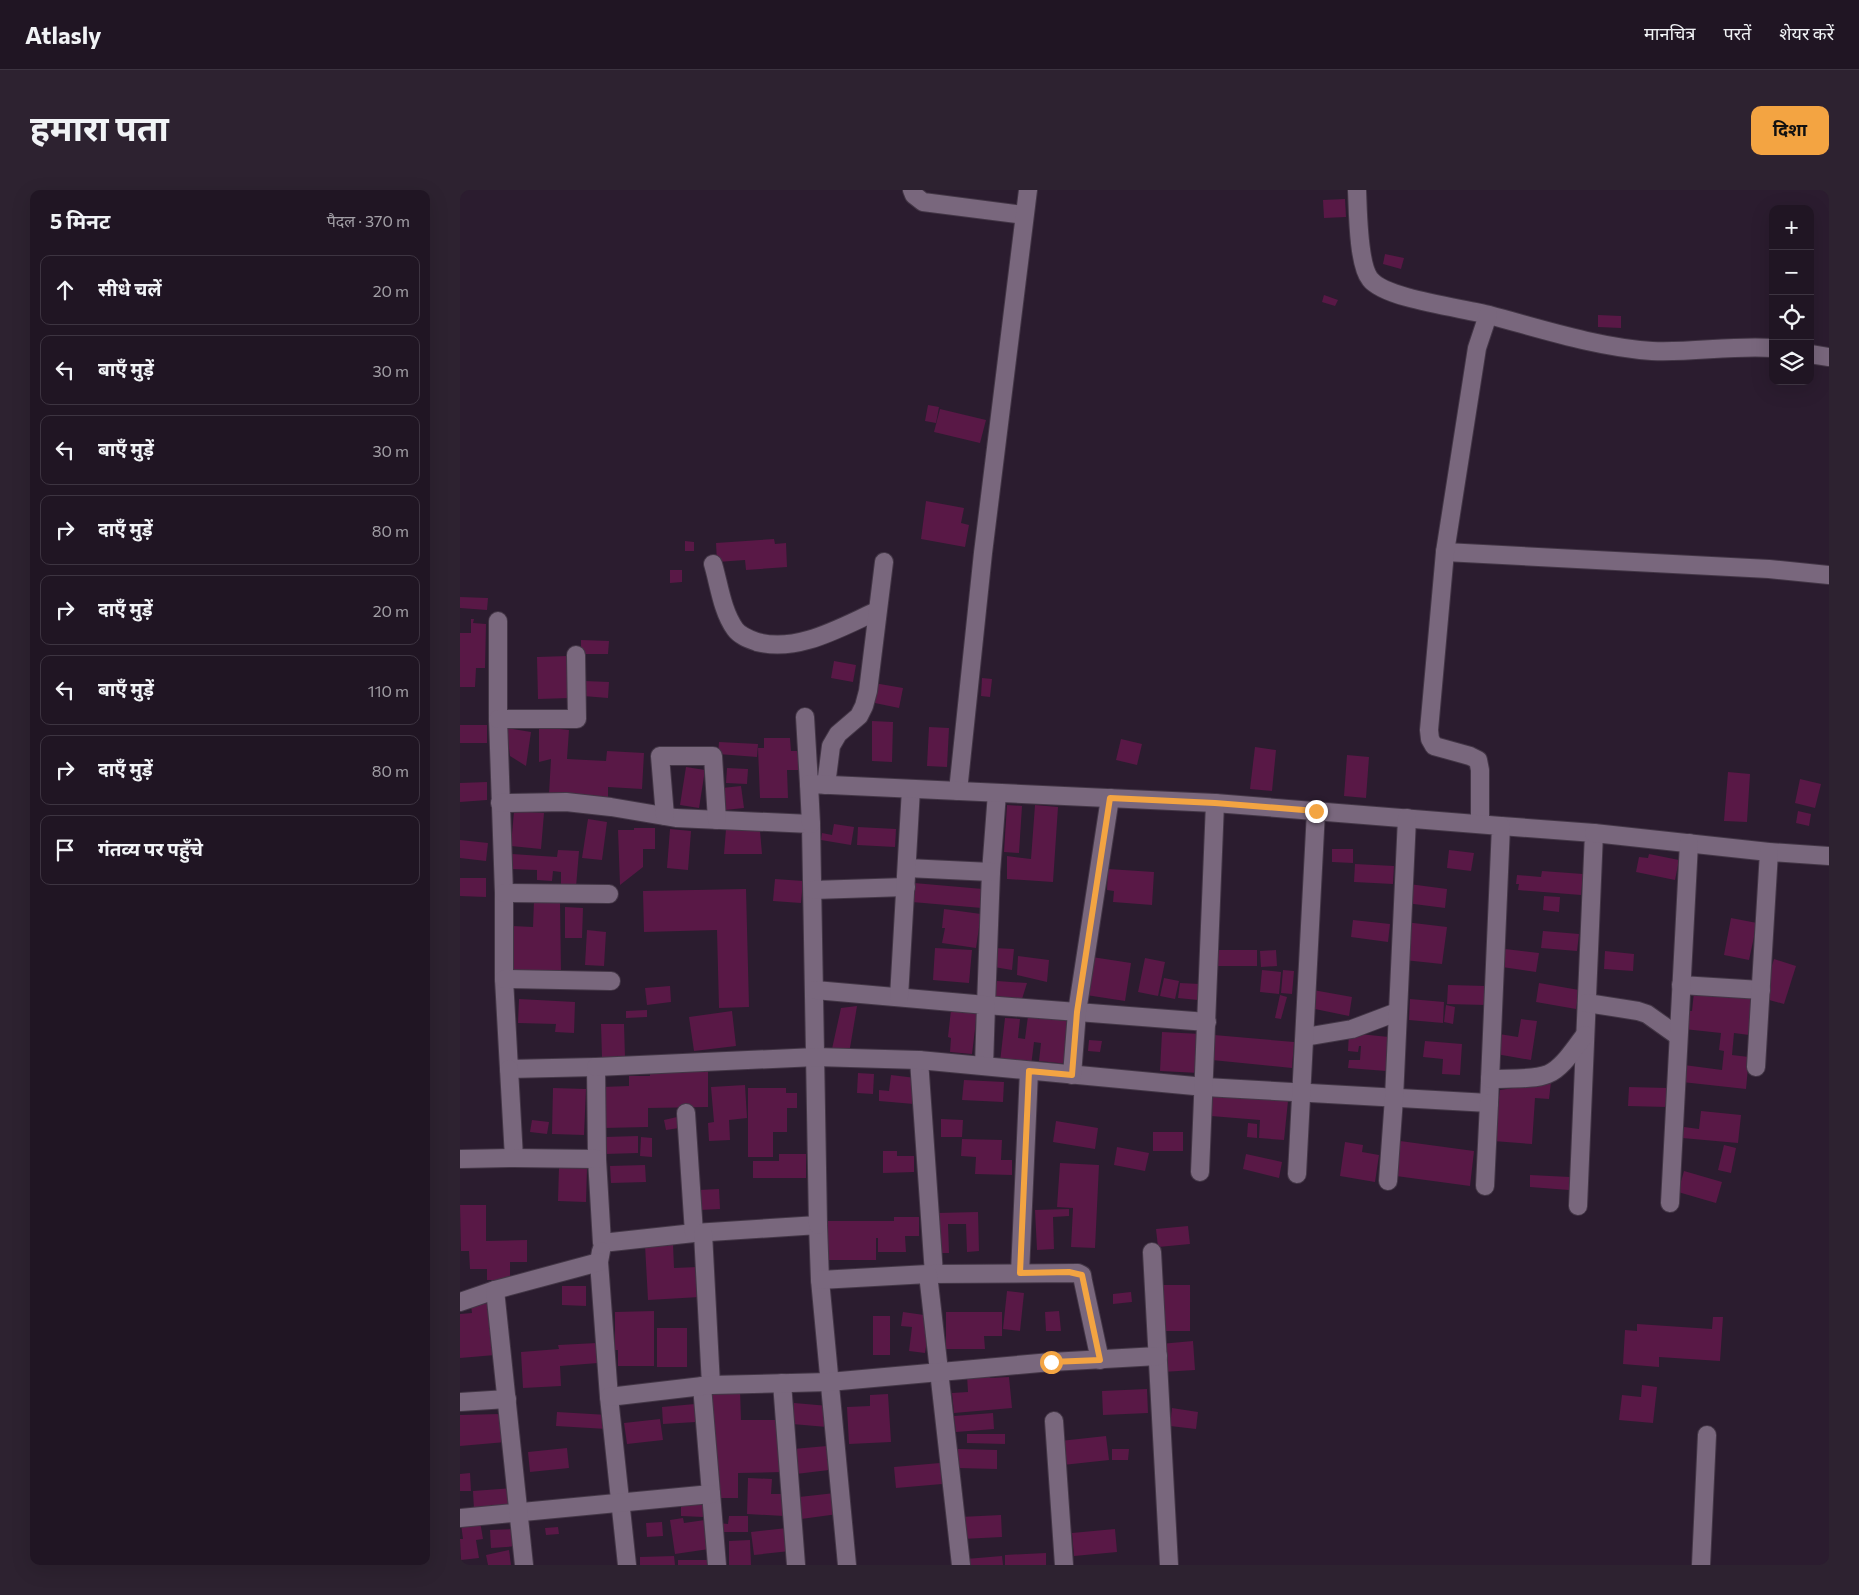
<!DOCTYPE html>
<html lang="hi">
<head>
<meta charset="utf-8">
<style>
	:root { --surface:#201523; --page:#2d2230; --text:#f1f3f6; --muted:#a29fa6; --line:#3d3441; --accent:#f3a442 }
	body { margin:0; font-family:Commissioner,"Noto Sans Devanagari",sans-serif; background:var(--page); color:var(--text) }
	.controls { position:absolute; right:15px; top:15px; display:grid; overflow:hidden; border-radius:10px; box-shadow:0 5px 20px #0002 }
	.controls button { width:45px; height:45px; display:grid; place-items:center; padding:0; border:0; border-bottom:1px solid var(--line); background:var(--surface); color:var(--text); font:25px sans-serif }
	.stop { position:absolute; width:15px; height:15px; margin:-11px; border:4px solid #f3a442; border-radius:50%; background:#fff }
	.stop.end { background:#f3a442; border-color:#fff; box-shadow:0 1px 5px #0008 }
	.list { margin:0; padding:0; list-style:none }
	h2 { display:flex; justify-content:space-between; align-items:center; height:65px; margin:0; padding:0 20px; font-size:21px }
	h2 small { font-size:16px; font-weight:400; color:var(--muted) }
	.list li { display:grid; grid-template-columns:32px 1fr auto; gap:15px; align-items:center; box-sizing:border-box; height:70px; margin:0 10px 10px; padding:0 10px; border:1px solid var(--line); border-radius:10px }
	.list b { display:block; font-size:19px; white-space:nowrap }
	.list em { font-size:16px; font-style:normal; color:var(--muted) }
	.icon { flex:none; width:28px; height:28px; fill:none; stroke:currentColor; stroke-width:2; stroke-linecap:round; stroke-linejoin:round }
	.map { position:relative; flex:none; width:1369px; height:1375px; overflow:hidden; border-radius:10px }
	header { display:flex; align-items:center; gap:30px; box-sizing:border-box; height:70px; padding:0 25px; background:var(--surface); border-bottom:1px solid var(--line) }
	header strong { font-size:24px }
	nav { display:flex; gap:28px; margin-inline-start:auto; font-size:18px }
	.intro { display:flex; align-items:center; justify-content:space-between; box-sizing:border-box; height:120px; padding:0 30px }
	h1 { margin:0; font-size:35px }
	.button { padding:12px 22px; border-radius:10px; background:var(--accent); color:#111; font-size:18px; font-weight:700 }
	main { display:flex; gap:30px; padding:0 30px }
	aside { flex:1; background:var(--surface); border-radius:10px; box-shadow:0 5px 20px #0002 }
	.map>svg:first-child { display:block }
	.building { fill:#591846 }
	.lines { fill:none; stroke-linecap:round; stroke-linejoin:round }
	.minor-casing { stroke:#433646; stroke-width:20 }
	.minor { stroke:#79677d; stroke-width:18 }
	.route { stroke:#f3a442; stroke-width:6 }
</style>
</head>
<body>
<header>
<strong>Atlasly</strong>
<nav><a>मानचित्र</a><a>परतें</a><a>शेयर करें</a></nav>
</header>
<div class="intro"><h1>हमारा पता</h1><a class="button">दिशा</a></div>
<main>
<aside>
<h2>5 मिनट<small>पैदल · 370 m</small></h2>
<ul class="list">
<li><svg class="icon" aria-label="ahead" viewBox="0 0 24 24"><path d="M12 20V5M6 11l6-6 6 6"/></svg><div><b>सीधे चलें</b></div><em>20 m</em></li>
<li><svg class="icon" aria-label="left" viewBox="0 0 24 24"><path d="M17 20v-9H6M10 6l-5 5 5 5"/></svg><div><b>बाएँ मुड़ें</b></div><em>30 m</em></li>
<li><svg class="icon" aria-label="left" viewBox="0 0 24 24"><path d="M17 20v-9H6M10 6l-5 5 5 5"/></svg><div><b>बाएँ मुड़ें</b></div><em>30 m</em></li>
<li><svg class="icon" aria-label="right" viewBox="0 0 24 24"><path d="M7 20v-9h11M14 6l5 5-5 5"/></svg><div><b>दाएँ मुड़ें</b></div><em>80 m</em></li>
<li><svg class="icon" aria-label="right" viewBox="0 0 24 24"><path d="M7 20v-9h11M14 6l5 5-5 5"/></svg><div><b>दाएँ मुड़ें</b></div><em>20 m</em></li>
<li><svg class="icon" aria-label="left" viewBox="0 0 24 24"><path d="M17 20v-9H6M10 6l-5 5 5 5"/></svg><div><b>बाएँ मुड़ें</b></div><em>110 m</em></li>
<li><svg class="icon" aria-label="right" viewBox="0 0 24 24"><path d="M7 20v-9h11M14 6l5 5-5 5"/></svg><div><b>दाएँ मुड़ें</b></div><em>80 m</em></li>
<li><svg class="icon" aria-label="arrive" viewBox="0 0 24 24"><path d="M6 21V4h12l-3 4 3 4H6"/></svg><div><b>गंतव्य पर पहुँचे</b></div></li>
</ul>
</aside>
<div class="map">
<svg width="1369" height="1375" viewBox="0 0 1369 1375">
	<rect width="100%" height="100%" fill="#2b1c2f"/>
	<g class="building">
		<path d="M885,9L886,27L864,28L863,10Z"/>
		<path d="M925,64L944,68L941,79L923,74Z"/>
		<path d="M864,105L878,110L875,116L862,112Z"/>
		<path d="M1138,125L1161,126V138L1138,137Z"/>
		<path d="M468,215L479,217L476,233L465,231Z"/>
		<path d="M480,219L526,230L520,253L474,242Z"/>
		<path d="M466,311L504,318L501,333L509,335L505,357L461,349Z"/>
		<path d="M314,349L315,354L326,353L327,377L286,380L285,370L257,372L256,353Z"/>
		<path d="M225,351L234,352V361H225Z"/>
		<path d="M210,380H222V392L210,393Z"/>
		<path d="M0,407L28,408L27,420L0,418Z"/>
		<path d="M11,429H14L13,433L26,434L25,478H16L15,497H0V443H11Z"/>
		<path d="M121,450L149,451L148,464H121Z"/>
		<path d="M108,466L110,508L78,509L77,467Z"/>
		<path d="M374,471L396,475L393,492L371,488Z"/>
		<path d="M522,488L532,489L530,507L521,506Z"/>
		<path d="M124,491L149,492L148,508L123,506Z"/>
		<path d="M414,493L443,498L439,518L410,512Z"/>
		<path d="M412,531L433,532L432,572L412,571Z"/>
		<rect x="0" y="535" width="27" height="18"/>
		<path d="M469,537L489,538L487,577L467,576Z"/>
		<path d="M46,538L71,542L66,576L50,566Z"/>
		<path d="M91,538L109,540L107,569L146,571L147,561L184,563L182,599L148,597V608L89,604L91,569L79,572V539Z"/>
		<path d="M304,548H330L331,561H339V580H327L328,608H300L298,558H304Z"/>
		<path d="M661,549L682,554L677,575L656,570Z"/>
		<path d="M259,552L298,554L297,567L258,564Z"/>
		<path d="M795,557L816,560L812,601L790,599Z"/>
		<path d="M887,565L909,567L906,608L884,606Z"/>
		<path d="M226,577L245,580L239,618L220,615Z"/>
		<path d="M267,578L288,579L287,594L266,593Z"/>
		<path d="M1268,582L1290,584L1287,632L1264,631Z"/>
		<path d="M1340,589L1361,594L1355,618L1335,613Z"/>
		<path d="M27,592V610L0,612V593Z"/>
		<path d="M281,596L284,618L265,620L262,598Z"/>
		<path d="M547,615L562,616L559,663L544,662Z"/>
		<path d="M575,615L598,617L593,692L547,689V666L571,669Z"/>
		<path d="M54,621L84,623L81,659L51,656Z"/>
		<path d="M1338,621L1351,624L1349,636L1336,633Z"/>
		<path d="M128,629L147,632L142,670L122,668Z"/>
		<path d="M374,634L394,637L391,655L361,650L362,643L372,645Z"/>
		<path d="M398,637L436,639L435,657L397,655Z"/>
		<path d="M174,638H195V659H183V677L160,695L158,640H174Z"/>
		<path d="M210,639L231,641L228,680L207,678Z"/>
		<path d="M266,639L300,641L302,664H264Z"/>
		<path d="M0,650L28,653L26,671L0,668Z"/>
		<path d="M872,659H893V673L872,672Z"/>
		<path d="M98,660L119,661L116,697L101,696V682L93,681L92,691L77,690V680L51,679L52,664L97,667Z"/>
		<path d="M989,660L1014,663L1011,681L987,678Z"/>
		<path d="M1189,664L1219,670L1215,690L1176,682L1179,667L1188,668Z"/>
		<path d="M895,674L934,676L933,694L894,692Z"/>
		<path d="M648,679L694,682L692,715L653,712L654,701L647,700Z"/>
		<path d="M1082,681L1123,684L1121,705L1058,700L1059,694H1056L1057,685L1081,687Z"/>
		<path d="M0,688H26V707L0,706Z"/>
		<path d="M315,689L343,691L341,713L313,711Z"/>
		<path d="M454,693L523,699L522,718L452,712Z"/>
		<path d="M949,694L987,699L985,718L946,713Z"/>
		<path d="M286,699L289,817L259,818L257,740L184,742L183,701Z"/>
		<path d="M1084,706L1100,707L1099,722L1083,720Z"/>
		<path d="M74,711L100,712L101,784L51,782L52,736L73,737Z"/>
		<path d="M105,717L123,718L122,748H105Z"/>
		<path d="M484,719L521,724L516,758L482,753L485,738H482Z"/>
		<path d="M1271,728L1297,733L1289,770L1264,765Z"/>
		<path d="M893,730L930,734L928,752L891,747Z"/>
		<path d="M945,732L987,737L982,774L944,770Z"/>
		<path d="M127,740L146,742L144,776L125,775Z"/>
		<path d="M1083,741L1119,744L1117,761L1081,758Z"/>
		<path d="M475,758L512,760L509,793L473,790Z"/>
		<path d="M534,758L554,759L552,780L534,777Z"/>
		<path d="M1045,759L1079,763L1076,782L1042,777Z"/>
		<rect x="758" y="760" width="39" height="16"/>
		<path d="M816,760L817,776L801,777L800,761Z"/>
		<path d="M1145,761L1174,764L1173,781L1144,779Z"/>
		<path d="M558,766L589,770L587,792L557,785Z"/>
		<path d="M632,767L671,773L665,811L626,805Z"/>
		<path d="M685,768L705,772L698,806L678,802Z"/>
		<path d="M1314,769L1336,776L1324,814L1302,808Z"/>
		<path d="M802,780L821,782L819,804L800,802Z"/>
		<path d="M823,780L834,781L832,804L821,803Z"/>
		<path d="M704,788L719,791L715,809L700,806Z"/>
		<path d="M537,791L567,793L562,809L532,806Z"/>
		<path d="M720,793L740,794L738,810L718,808Z"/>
		<path d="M1079,793L1119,800L1116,819L1076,812Z"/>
		<path d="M988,795L1026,796V815L987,814Z"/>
		<path d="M210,796L211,812L187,815L185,798Z"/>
		<path d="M853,800L892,807L889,826L850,818Z"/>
		<path d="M1234,802L1293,809L1289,845L1274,843L1272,865L1289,867L1286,899L1222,892L1224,875L1262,880L1264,861L1259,860L1261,843L1224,839L1226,821H1232Z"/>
		<path d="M820,805L827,807L821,829L815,828Z"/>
		<path d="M59,809L115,812L114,843L95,842L96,834L58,833Z"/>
		<path d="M950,809L984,812L983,833L949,830Z"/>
		<path d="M986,815L995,817L993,834L984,832Z"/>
		<path d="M397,816L390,858L372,859L381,818Z"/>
		<path d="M187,820V827L166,828V821Z"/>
		<path d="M491,820L517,823L512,864L490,862L491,848L488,847Z"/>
		<path d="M272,821L276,856L234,861L229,827Z"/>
		<path d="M568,826L613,832L608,874L579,871L581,853L574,852L571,876L540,872L545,828L560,829L558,848L565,849Z"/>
		<path d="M1061,829L1077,831L1071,870L1036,864L1039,844L1058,847Z"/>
		<path d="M141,834H164L165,868H142Z"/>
		<path d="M702,842L741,844L739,883L700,881Z"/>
		<path d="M889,843L929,847L926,881L888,878L889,870H900L901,856H899L898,862L888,861Z"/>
		<path d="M754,845L834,852L832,878L752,870Z"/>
		<path d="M629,850L642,851L640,862L628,861Z"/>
		<path d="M965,851L1002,854L1000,885L982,884L983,869L963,867Z"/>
		<path d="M248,881V917L188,918V937L143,938L142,897L169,896V886H190V882Z"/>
		<path d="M398,883L414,884L413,904L397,903Z"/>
		<path d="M431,885L456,888L454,914L419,911V900L429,901Z"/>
		<path d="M504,890L544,892L543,912L502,910Z"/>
		<path d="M1091,892L1089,909L1075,908L1072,954L1033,951L1040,900Z"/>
		<path d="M285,895L287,928L269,930L270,950L249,951L248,933L254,932L251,897Z"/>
		<path d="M1169,897L1208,898L1207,917L1168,916Z"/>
		<path d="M93,898L126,899L124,945L92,944Z"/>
		<path d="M288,898H326V903H337V918H327V942H313V967H288Z"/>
		<path d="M752,905L828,911L824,950L799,948L800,930L751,926Z"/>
		<path d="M1241,921L1281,925L1278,953L1222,948L1224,937L1239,939Z"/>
		<path d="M217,927L219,938L206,940L204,930Z"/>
		<path d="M481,929L503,930L502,947H481Z"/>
		<path d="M72,930L89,932L87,944L70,942Z"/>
		<path d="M596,931L638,938L635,959L593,952Z"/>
		<path d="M788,933L797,934V948L787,947Z"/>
		<rect x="693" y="942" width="30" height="19"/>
		<path d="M178,946V963L145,964V947Z"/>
		<path d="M181,947L192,948V967L180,966Z"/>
		<path d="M502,949L542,950L541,970H552V985L515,984L516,967L501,966Z"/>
		<path d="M940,951L1014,961L1010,996L936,986Z"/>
		<path d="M885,952L903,955L902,962L919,965L915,992L880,986Z"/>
		<path d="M1264,955L1276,958L1271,983L1258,980Z"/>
		<path d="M657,957L689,963L685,981L654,975Z"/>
		<path d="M423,961H437V966H454V982L423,983Z"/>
		<path d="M319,964H346V988H293V971H319Z"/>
		<path d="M786,964L822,972L819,988L783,979Z"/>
		<path d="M600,973L639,975L635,1058L611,1057L613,1018L597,1017Z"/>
		<path d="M185,975L186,992L151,993L150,976Z"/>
		<path d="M99,977L127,978L126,1012L98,1011Z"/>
		<path d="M1224,981L1262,992L1256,1013L1218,1002Z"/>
		<path d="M1070,985L1110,987L1109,1000L1070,997Z"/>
		<path d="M259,999L260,1019L239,1020L238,1000Z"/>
		<path d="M0,1015H26V1051L67,1050V1072H50V1090H27V1079H10L9,1061H1Z"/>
		<path d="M609,1019V1026L593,1027L594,1059L577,1060L575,1020Z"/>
		<path d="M518,1022L519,1061L507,1062L506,1034H488L489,1063H478L477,1023Z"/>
		<path d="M434,1027H459V1046H445L446,1062H418V1048H416V1070H368V1031H434Z"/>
		<path d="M728,1036L730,1054L698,1057L696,1039Z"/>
		<path d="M213,1054L214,1078L238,1077L240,1107L188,1110L185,1055Z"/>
		<path d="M700,1095H730V1141H699Z"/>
		<path d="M102,1096H126V1116L102,1115Z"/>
		<path d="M547,1101L564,1103L560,1141L543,1139Z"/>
		<path d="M671,1102L672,1112L653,1114V1104Z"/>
		<path d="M31,1113L35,1165L0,1168V1124L12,1123L11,1115Z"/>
		<path d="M194,1121V1176H158V1160H155V1122Z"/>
		<path d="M599,1121L601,1141H586L585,1122Z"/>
		<path d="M443,1122L471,1126L465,1163L449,1161L452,1137L441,1136Z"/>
		<path d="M486,1122H542V1146H524L525,1159H486Z"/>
		<rect x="413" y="1126" width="17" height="39"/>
		<path d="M1253,1127H1263L1260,1171L1199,1167V1177L1163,1174L1165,1140L1177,1141V1134L1252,1139Z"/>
		<rect x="197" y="1138" width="30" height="39"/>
		<path d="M733,1151L735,1180L702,1182L700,1154Z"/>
		<path d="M137,1153L138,1173L100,1176L101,1196L63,1198L61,1162L99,1159L98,1155Z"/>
		<path d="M529,1183L530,1188L549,1187L552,1218L494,1223L492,1203L508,1202L507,1185Z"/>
		<path d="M1182,1195L1197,1197L1193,1233L1159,1230L1162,1205L1181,1207Z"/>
		<path d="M687,1199L688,1223L643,1225L642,1201Z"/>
		<path d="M251,1200H280L281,1230H322L323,1282L278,1283V1308H260L259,1283L256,1284Z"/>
		<path d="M428,1204L431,1252L389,1254L387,1217L410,1216V1205Z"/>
		<path d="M334,1213L369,1216L367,1237L332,1234Z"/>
		<path d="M235,1214L236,1232L203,1234L202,1217Z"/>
		<path d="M712,1218L738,1222L736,1239L710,1236Z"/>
		<path d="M97,1222L148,1225L147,1239L96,1236Z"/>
		<path d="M533,1223L534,1239L496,1242L494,1226Z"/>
		<path d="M40,1224L46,1252L0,1256V1225Z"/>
		<path d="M200,1229L203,1250L167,1254L164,1233Z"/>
		<path d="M507,1244H545V1254L507,1253Z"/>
		<path d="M646,1246L649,1270L603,1275L600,1251Z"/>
		<path d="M367,1256L369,1280L336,1284L333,1259Z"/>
		<path d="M107,1258L109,1278L70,1282L68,1262Z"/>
		<path d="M498,1259L537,1260V1279L498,1278Z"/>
		<path d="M652,1259H669L668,1270H652Z"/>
		<path d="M480,1273L482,1294L436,1298L434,1277Z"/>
		<path d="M10,1283L11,1301H0V1284Z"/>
		<path d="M288,1288L312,1289L311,1304H324V1326L287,1324Z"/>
		<path d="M53,1298L54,1317L14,1320L13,1301Z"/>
		<path d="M375,1303L378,1324L341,1329L339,1307Z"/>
		<path d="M221,1310L245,1311L244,1327L221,1326Z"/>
		<path d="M541,1325L542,1347L502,1349L500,1327Z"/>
		<path d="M269,1326H288V1342H259V1333L268,1334Z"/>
		<path d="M223,1328L224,1333L245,1330L249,1359L215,1364L210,1330Z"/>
		<path d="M20,1331L23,1349L16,1350L19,1368L1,1370L0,1349H3L1,1334Z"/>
		<path d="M202,1332L203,1346L187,1347L186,1333Z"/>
		<path d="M98,1337L99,1344L86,1345L85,1338Z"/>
		<path d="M327,1338L330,1361L294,1365L291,1342Z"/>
		<path d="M58,1339L59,1356L31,1358L30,1340Z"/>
		<path d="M655,1339L657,1362L614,1366L612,1343Z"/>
		<path d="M290,1350L291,1375H269V1351Z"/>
		<path d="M49,1360L51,1375H28L26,1365Z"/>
		<path d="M586,1363V1375H545V1365Z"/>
		<path d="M214,1366L215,1375H180V1367Z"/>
		<path d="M542,1366L543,1375H506V1369Z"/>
		<rect x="218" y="1370" width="29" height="5"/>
	</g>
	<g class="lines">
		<defs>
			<g id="minor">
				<path d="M452,0L454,5L463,12L564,25"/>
				<path d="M897,0C898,21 898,74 910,89C925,109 1003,118 1029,125C1082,139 1136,157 1192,161C1232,163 1272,155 1313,158"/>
				<path d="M1350,164L1369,167"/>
				<path d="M985,362L1309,379L1369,385"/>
				<path d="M253,374C259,394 262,421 275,439C280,446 289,449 297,452C338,463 381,437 417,421"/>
				<path d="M38,431V529L44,703V789L49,879L136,877L137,969L142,1053L234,1043L358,1035L360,1090L387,1375"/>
				<path d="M345,527L349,594"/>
				<path d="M38,529H117L116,465"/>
				<path d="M366,595L371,556L378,544L399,526L404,516L408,501L424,372"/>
				<path d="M498,601L523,363L568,0"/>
				<path d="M537,603L531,682L526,815L747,832"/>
				<path d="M40,613L106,612L151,617L216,628L351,634L358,1035"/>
				<path d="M205,626L200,566H253L257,630"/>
				<path d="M1020,634V580L1018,570L1010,566L974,556L970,549L969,540L985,362L1017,158L1028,125"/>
				<path d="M1041,636L1134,643L1118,1016"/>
				<path d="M1134,643L1309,662L1369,666"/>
				<path d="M447,678L531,682"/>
				<path d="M353,700L446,697"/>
				<path d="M44,703L149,704"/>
				<path d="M44,789L151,791"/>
				<path d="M1221,795L1301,800"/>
				<path d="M355,800L526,815L524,876"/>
				<path d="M439,807L451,599"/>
				<path d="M1127,813L1178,821L1187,824L1218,846"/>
				<path d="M845,847L892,839L937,822"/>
				<path d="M459,870L474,1084"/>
				<path d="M136,877L356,867L459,870L745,897L1029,913L1041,636L755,613L349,594L351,634"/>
				<path d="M1296,877L1309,662"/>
				<path d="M49,879L54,968"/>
				<path d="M612,885L617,822L650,608"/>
				<path d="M1030,889C1047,888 1074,890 1088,884C1103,878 1115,857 1125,845"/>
				<path d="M226,923L234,1043"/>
				<path d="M0,969L54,968L137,969"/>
				<path d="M740,982L755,613"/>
				<path d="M837,984L856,621"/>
				<path d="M928,991L934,908L947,628"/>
				<path d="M1025,996L1029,913"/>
				<path d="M1210,1013L1229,653"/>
				<path d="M243,1043L251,1195"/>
				<path d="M141,1061L139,1072L149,1207L167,1375"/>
				<path d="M692,1062L709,1375"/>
				<path d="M560,1083L569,881"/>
				<path d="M468,1084L618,1083L622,1085L623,1091L640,1170"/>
				<path d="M360,1090L468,1084L501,1375"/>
				<path d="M0,1112L35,1100"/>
				<path d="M322,1193L336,1375"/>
				<path d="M242,1196L257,1375"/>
				<path d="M149,1207L251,1195L369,1192L591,1172L698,1166"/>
				<path d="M0,1212L47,1209"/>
				<path d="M594,1231L604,1375"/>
				<path d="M0,1328L251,1304"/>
				<path d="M64,1375L35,1100L139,1072"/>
				<path d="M1241,1375L1247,1245"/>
			</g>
		</defs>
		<use href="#minor" class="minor-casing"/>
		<use href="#minor" class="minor"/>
	</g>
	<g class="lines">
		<path class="route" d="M591,1172L640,1170L622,1085L609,1082L560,1083L569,881L612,885L617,822L650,608L755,613L856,621"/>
	</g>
</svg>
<div class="controls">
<button>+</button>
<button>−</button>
<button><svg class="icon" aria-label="locate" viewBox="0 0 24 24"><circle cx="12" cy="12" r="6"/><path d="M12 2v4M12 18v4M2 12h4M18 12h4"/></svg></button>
<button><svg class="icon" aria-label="layers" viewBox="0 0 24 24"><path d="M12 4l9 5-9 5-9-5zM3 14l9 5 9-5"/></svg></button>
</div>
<div class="stop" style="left:591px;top:1172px"></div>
<div class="stop end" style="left:856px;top:621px"></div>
</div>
</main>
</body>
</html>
